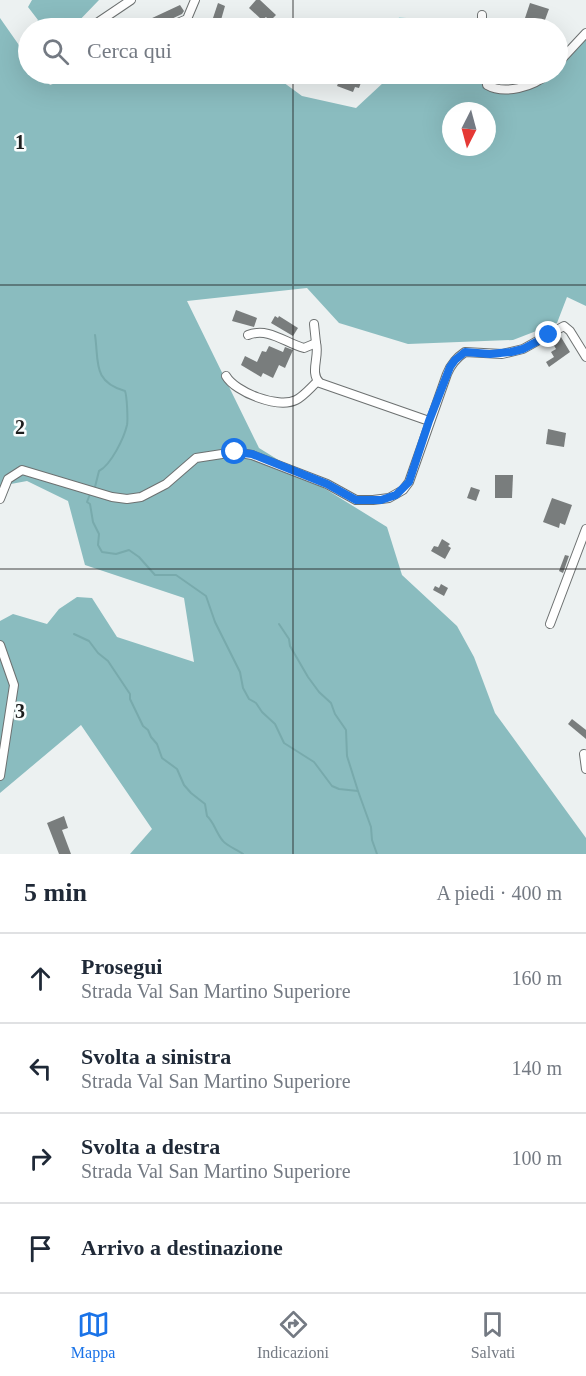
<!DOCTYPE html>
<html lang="it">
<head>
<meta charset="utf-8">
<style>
	:root { --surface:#fff; --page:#f6f6f7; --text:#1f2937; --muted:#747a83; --line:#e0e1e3; --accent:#1a73e8 }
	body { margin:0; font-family:Georgia,serif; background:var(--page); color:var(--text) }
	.compass { position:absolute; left:442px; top:102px; width:54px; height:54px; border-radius:50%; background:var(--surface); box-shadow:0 6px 24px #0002; rotate:186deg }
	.stop { position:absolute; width:18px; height:18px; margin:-14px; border:4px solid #1a73e8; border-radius:50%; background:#fff }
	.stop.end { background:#1a73e8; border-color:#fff; box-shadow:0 2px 6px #0008 }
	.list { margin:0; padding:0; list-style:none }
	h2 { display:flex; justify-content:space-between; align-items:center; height:78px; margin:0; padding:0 24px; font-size:26px }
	h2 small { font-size:20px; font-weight:400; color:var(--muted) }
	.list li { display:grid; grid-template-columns:39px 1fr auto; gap:18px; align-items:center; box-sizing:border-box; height:90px; padding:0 24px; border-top:2px solid var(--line) }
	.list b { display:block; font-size:22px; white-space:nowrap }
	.list p { margin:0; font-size:20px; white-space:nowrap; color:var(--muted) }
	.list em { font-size:20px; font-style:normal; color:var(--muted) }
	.icon { flex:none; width:33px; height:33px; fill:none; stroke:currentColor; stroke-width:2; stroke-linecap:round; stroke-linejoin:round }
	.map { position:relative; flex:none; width:586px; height:854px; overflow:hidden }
	.search { position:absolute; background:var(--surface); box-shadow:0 6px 24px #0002; left:18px; right:18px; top:18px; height:66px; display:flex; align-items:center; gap:15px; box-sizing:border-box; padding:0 21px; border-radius:33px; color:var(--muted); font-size:22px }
	.sheet { height:438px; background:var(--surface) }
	nav { display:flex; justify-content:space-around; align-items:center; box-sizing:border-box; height:84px; border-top:2px solid var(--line); background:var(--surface); font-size:16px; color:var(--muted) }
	nav a { display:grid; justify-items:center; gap:3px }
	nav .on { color:var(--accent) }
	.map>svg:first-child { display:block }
	.green { fill:#c0e5e7 }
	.forest { fill:#8abcbf; fill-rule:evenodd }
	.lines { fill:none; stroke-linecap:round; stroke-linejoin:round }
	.stream { stroke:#78aaac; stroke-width:2 }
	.building { fill:#797d7d }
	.minor-casing { stroke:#6d7171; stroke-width:10 }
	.minor { stroke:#fff; stroke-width:8 }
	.route { stroke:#1a73e8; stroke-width:8 }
	.grid { fill:none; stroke:#1d1e1e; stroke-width:1.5; stroke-opacity:0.55 }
	.grid-label { font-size:20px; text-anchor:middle; font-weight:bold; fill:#1d1e1e; stroke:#fafefe; stroke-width:5; stroke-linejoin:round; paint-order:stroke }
</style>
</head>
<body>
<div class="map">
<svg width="586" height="854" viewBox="0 0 586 854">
	<rect width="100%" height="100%" fill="#ecf1f1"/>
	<path class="green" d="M399,17L436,22V28H397Z"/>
	<g class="forest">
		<path d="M32,0H99L72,28H34L38,20L28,7Z"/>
		<path d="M0,18L28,58V74H41L50,85L80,74H272L302,96L356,108L384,82L407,74H481L484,87L537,85L549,74H558V65L586,36V306L567,297L557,323L513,340L408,344L339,323L307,288L187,301L259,448L387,527L402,575L457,626L474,657L495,713L586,838V854H130L152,829L81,725L0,793V621L13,614L47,624L59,609L77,597L92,598L117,637L194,662L184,598L85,565L68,501L27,481L0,486ZM451,111H487V147H451Z"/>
	</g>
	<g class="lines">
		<g class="stream">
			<path d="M95,335C99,361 92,382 125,391C127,396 128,420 127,425C124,438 111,465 99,471L95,487"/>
			<path d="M90,494L87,502L90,504L93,522L99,534L98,545L102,552L116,554L129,550L139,557L155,575H176L206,596L215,622L240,672L243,688L249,699L256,703L262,712L275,724L284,743L314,762L332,786L339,789L358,791L371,827L372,840L377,854"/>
			<path d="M279,624L289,639L290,646L308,677L319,692L331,703L335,714L346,730L347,756L358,791"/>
			<path d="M74,634L89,641L98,653L108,661L130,694V699L143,726L148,730L151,737L157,744L162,758L177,769L184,785L191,793L205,804L207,816C214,822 216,833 223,841C227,846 238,850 243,854"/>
		</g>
	</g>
	<g class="building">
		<path d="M256,0H260L276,15L270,21L266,17L262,20L249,8Z"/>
		<path d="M218,3L225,6L221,20L213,18Z"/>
		<path d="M530,3L549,9L542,28H510L512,21L523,24Z"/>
		<path d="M180,5L184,11L182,14L163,23L160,28H155L150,19Z"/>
		<path d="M308,74H360L359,75L363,77L359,88L355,87L353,92L337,86L339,81L326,76L325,80Z"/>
		<path d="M236,310L257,318L254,327L232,321Z"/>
		<path d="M275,316L278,318L279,316L298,328L293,336L271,323Z"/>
		<path d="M561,337L570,352L549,367L546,362L554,357L551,352L556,349L552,342Z"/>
		<path d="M269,346L283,352L285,347L293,350L285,368L279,365L273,378L263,373L261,377L241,365L245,356L257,362L262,351L266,352Z"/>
		<path d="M548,429L566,433L564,447L546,444Z"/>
		<path d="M495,475H513L512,498H495Z"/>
		<path d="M471,487L480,490L476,501L467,498Z"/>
		<path d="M552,498L572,505L565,525L560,523L559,528L543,522Z"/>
		<path d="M442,539L450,544L448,546L451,548L445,559L431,551L434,546L438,547Z"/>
		<path d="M565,555L569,556L563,573L559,571Z"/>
		<path d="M441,584L448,588L444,596L433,590L435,586L439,588Z"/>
		<path d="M572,719L586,730V739L568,724Z"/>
		<path d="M64,816L68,828L62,830L71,854H59L47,823Z"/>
	</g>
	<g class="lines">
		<defs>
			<g id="minor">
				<path d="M94,25L131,0"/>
				<path d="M148,26L149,28"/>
				<path d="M166,28L187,19L195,0"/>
				<path d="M482,28V15"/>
				<path d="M558,63L586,33"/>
				<path d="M486,74L487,85C504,95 534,87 547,74"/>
				<path d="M314,324L316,343"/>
				<path d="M248,335C269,327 285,343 304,348L316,343C320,356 309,373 320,383L429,421"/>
				<path d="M226,376C235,392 278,409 296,400C304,396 311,387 318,381"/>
				<path d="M0,499L8,479L22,470L112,497L127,499L141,497L166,484L196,458L235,452L252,455L327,484L356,500H373L389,498L403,490L409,482L447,374C451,364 456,358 465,352L502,354L523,349L564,326L570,331L586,357"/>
				<path d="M550,624L586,529"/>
				<path d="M0,645L14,685L0,776"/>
				<path d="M584,754L586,769"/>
			</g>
		</defs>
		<use href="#minor" class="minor-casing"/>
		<use href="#minor" class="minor"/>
	</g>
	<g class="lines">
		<path class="route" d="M235,452L252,454L327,484L356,500H381L396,495L409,482L429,421L450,367L455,360L465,352L490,354L511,352L523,349L549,335"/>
	</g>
	<path class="grid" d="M293,0V28M293,74V854M0,285H586M0,569H586"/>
	<g class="grid-label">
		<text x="20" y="149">1</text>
		<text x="20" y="434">2</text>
		<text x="20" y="718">3</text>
	</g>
</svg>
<svg class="compass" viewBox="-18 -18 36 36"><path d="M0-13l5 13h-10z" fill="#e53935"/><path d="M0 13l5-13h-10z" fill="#747a83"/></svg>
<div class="stop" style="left:235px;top:452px"></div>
<div class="stop end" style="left:549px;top:335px"></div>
<div class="search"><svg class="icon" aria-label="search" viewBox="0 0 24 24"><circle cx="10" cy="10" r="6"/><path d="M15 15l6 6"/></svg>Cerca qui</div>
</div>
<section class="sheet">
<h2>5 min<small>A piedi · 400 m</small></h2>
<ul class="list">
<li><svg class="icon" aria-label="ahead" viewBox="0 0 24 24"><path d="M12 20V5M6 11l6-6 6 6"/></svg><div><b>Prosegui</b><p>Strada Val San Martino Superiore</p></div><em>160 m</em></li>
<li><svg class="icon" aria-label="left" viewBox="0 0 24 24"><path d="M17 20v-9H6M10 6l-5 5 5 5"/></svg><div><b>Svolta a sinistra</b><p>Strada Val San Martino Superiore</p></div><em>140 m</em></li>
<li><svg class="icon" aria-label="right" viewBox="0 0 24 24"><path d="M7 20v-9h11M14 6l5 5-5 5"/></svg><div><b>Svolta a destra</b><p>Strada Val San Martino Superiore</p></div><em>100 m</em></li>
<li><svg class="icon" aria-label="arrive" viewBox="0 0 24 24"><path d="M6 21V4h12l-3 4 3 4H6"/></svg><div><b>Arrivo a destinazione</b></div></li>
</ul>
</section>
<nav>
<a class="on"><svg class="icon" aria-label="map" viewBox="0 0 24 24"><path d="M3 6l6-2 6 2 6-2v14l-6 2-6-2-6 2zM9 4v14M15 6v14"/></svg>Mappa</a>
<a><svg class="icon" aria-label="directions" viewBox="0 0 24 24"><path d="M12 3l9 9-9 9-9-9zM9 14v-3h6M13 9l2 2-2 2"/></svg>Indicazioni</a>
<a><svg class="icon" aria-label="saved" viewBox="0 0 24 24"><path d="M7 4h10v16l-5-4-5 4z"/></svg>Salvati</a>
</nav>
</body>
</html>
